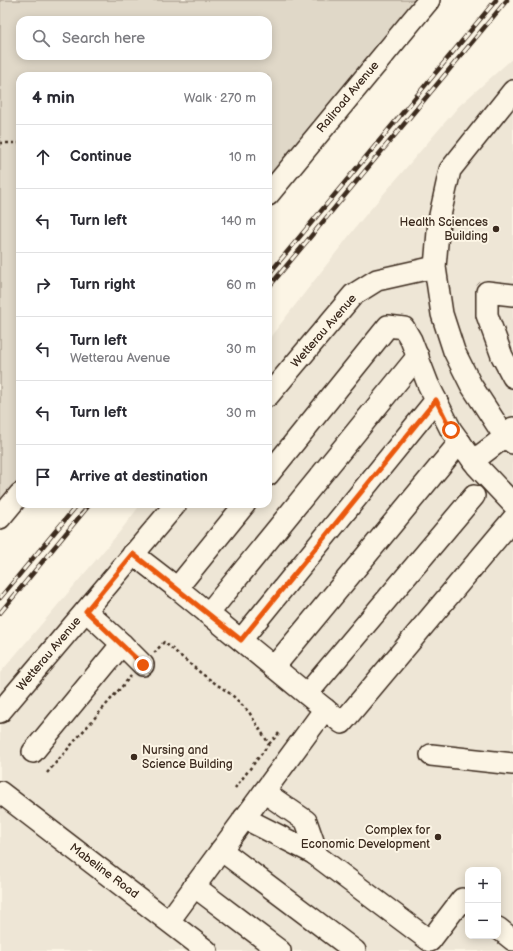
<!DOCTYPE html>
<html lang="en">
<head>
<meta charset="utf-8">
<style>
	:root { --surface:#fff; --page:#f7f7f7; --text:#2b2b33; --muted:#7c7c81; --line:#e1e1e2 }
	body { margin:0; font-family:"Balsamiq Sans",sans-serif; background:var(--page); color:var(--text) }
	.controls { position:absolute; right:12px; bottom:12px; display:grid; overflow:hidden; border-radius:8px; box-shadow:0 2px 10px #0003 }
	.controls button { width:36px; height:36px; display:grid; place-items:center; padding:0; border:0; border-bottom:1px solid var(--line); background:var(--surface); color:var(--text); font:20px sans-serif }
	.stop { position:absolute; width:12px; height:12px; margin:-9px; border:3px solid #ea580c; border-radius:50%; background:#fff }
	.stop.end { background:#ea580c; border-color:#fff; box-shadow:0 1px 4px #0008 }
	.list { margin:0; padding:0; list-style:none }
	h2 { display:flex; justify-content:space-between; align-items:center; height:52px; margin:0; padding:0 16px; font-size:17px }
	h2 small { font-size:13px; font-weight:400; color:var(--muted) }
	.list li { display:grid; grid-template-columns:26px 1fr auto; gap:12px; align-items:center; box-sizing:border-box; height:64px; padding:0 16px; border-top:1px solid var(--line) }
	.list b { display:block; font-size:15px; white-space:nowrap }
	.list p { margin:0; font-size:13px; white-space:nowrap; color:var(--muted) }
	.list em { font-size:13px; font-style:normal; color:var(--muted) }
	.icon { flex:none; width:22px; height:22px; fill:none; stroke:currentColor; stroke-width:2; stroke-linecap:round; stroke-linejoin:round }
	.map { position:relative; flex:none; width:513px; height:951px; overflow:hidden }
	.search { position:absolute; background:var(--surface); box-shadow:0 2px 10px #0003; left:16px; top:16px; width:256px; height:44px; display:flex; align-items:center; gap:10px; box-sizing:border-box; padding:0 14px; border-radius:12px; color:var(--muted); font-size:15px }
	.panel { position:absolute; background:var(--surface); box-shadow:0 2px 10px #0003; left:16px; top:72px; width:256px; height:436px; border-radius:12px }
	.map>svg:first-child { display:block }
	.built { fill:#eee6d6; fill-rule:evenodd }
	.green { fill:#e0d8c8; stroke:#8e8173; fill-rule:evenodd }
	.lines { fill:none; stroke-linecap:round; stroke-linejoin:round }
	.minor-casing { stroke:#3b2a1e; stroke-width:24 }
	.path { stroke:#3b2a1e; stroke-width:2.5; stroke-dasharray:3 3; stroke-linecap:butt }
	.minor { stroke:#fcf5e5; stroke-width:21 }
	.rail-casing { stroke:#3b2a1e; stroke-width:4.5 }
	.rail { stroke:#fcf5e5; stroke-width:3; stroke-dasharray:9; stroke-linecap:butt }
	.route { stroke:#ea580c; stroke-width:5 }
	.poi-dot { fill:#3b2a1e; stroke:#fcf5e5; stroke-width:1.5 }
	.labels { text-anchor:middle; dominant-baseline:central; stroke-width:4; stroke-linejoin:round; paint-order:stroke }
	.street-label { font-size:12px; fill:#3b2a1e; stroke:#fcf5e5 }
	.poi-label { font-size:12px; fill:#3b2a1e; stroke:#fcf5e5; text-anchor:end }
</style>
</head>
<body>
<div class="map">
<svg width="513" height="951" viewBox="0 0 513 951">
	<rect width="100%" height="100%" fill="#fcf5e5"/>
	<filter id="ink" filterUnits="userSpaceOnUse"><feTurbulence type="fractalNoise" baseFrequency=".025" numOctaves="2"/><feDisplacementMap in="SourceGraphic" scale="8" xChannelSelector="R" yChannelSelector="G"/><feConvolveMatrix kernelMatrix="1 2 1 2 8 2 1 2 1" color-interpolation-filters="sRGB"/></filter>
	<g filter="url(#ink)">
		<path class="built" d="M513,58V951H0V673L118,534L141,504H268V340L363,218L459,106ZM468,870H498V936H468Z"/>
		<path class="green" d="M0,0H429L268,195V76H20V494L0,518ZM20,20H268V56H20Z"/>
		<g class="lines">
			<defs>
				<g id="minor">
					<path d="M513,91L450,170L439,220L435,267L442,314L454,351L471,385L501,431L513,443"/>
					<path d="M268,195L429,0"/>
					<path d="M513,295L487,292V315L502,356L513,377"/>
					<path d="M268,396L353,295L377,280L435,267"/>
					<path d="M473,461L506,436L513,428"/>
					<path d="M268,475L388,326L404,328L411,340L428,384L451,430L477,466L513,504"/>
					<path d="M0,518L20,494"/>
					<path d="M133,554L177,588L342,723L513,519"/>
					<path d="M177,588L245,504"/>
					<path d="M208,614L418,356"/>
					<path d="M241,640L436,400"/>
					<path d="M122,644L143,665"/>
					<path d="M274,667L460,442"/>
					<path d="M307,694L474,496"/>
					<path d="M0,712L176,504"/>
					<path d="M33,752L122,644L86,611"/>
					<path d="M431,755L513,764"/>
					<path d="M0,792L207,951"/>
					<path d="M264,792L306,821L313,841V853"/>
					<path d="M244,818L313,853L430,941L462,899L468,903"/>
					<path d="M221,850L355,951"/>
					<path d="M194,886L280,951"/>
					<path d="M169,921L325,709"/>
					<path d="M498,928L513,940"/>
				</g>
			</defs>
			<use href="#minor" class="minor-casing"/>
			<g class="path">
				<path d="M0,143H20"/>
				<path d="M154,653L164,642L202,674L232,695L249,712L269,744L235,788"/>
				<path d="M269,744L279,733"/>
				<path d="M47,773L131,676"/>
			</g>
			<use href="#minor" class="minor"/>
			<defs>
				<g id="rail">
					<path d="M268,275L496,0"/>
					<path d="M268,288L507,0"/>
					<path d="M0,598L78,504"/>
					<path d="M0,613L90,504"/>
				</g>
			</defs>
			<use href="#rail" class="rail-casing"/>
			<use href="#rail" class="rail"/>
		</g>
	</g>
	<g class="lines" filter="url(#ink)">
		<path class="route" d="M143,665L86,611L133,554L241,640L436,400L451,430"/>
	</g>
	<g class="poi-dot">
		<circle cx="496" cy="229" r="4"/>
		<circle cx="134" cy="757" r="4"/>
		<circle cx="438" cy="837" r="4"/>
	</g>
	<g class="labels">
		<g class="street-label">
			<text transform="translate(348 97) rotate(-50)">Railroad Avenue</text>
			<text transform="translate(324 331) rotate(-49)">Wetterau Avenue</text>
			<text transform="translate(49 654) rotate(-50)">Wetterau Avenue</text>
			<text transform="translate(104 871) rotate(37)">Mabeline Road</text>
		</g>
		<g class="poi-label">
			<text x="488" y="222">Health Sciences<tspan x="488" dy="14">Building</tspan></text>
			<text x="142" y="750" text-anchor="start">Nursing and<tspan x="142" dy="14">Science Building</tspan></text>
			<text x="430" y="830">Complex for<tspan x="430" dy="14">Economic Development</tspan></text>
		</g>
	</g>
</svg>
<div class="controls">
<button>+</button>
<button>−</button>
</div>
<div class="stop" style="left:451px;top:430px"></div>
<div class="stop end" style="left:143px;top:665px"></div>
<div class="search"><svg class="icon" aria-label="search" viewBox="0 0 24 24"><circle cx="10" cy="10" r="6"/><path d="M15 15l6 6"/></svg>Search here</div>
<section class="panel">
<h2>4 min<small>Walk · 270 m</small></h2>
<ul class="list">
<li><svg class="icon" aria-label="ahead" viewBox="0 0 24 24"><path d="M12 20V5M6 11l6-6 6 6"/></svg><div><b>Continue</b></div><em>10 m</em></li>
<li><svg class="icon" aria-label="left" viewBox="0 0 24 24"><path d="M17 20v-9H6M10 6l-5 5 5 5"/></svg><div><b>Turn left</b></div><em>140 m</em></li>
<li><svg class="icon" aria-label="right" viewBox="0 0 24 24"><path d="M7 20v-9h11M14 6l5 5-5 5"/></svg><div><b>Turn right</b></div><em>60 m</em></li>
<li><svg class="icon" aria-label="left" viewBox="0 0 24 24"><path d="M17 20v-9H6M10 6l-5 5 5 5"/></svg><div><b>Turn left</b><p>Wetterau Avenue</p></div><em>30 m</em></li>
<li><svg class="icon" aria-label="left" viewBox="0 0 24 24"><path d="M17 20v-9H6M10 6l-5 5 5 5"/></svg><div><b>Turn left</b></div><em>30 m</em></li>
<li><svg class="icon" aria-label="arrive" viewBox="0 0 24 24"><path d="M6 21V4h12l-3 4 3 4H6"/></svg><div><b>Arrive at destination</b></div></li>
</ul>
</section>
</div>
</body>
</html>
